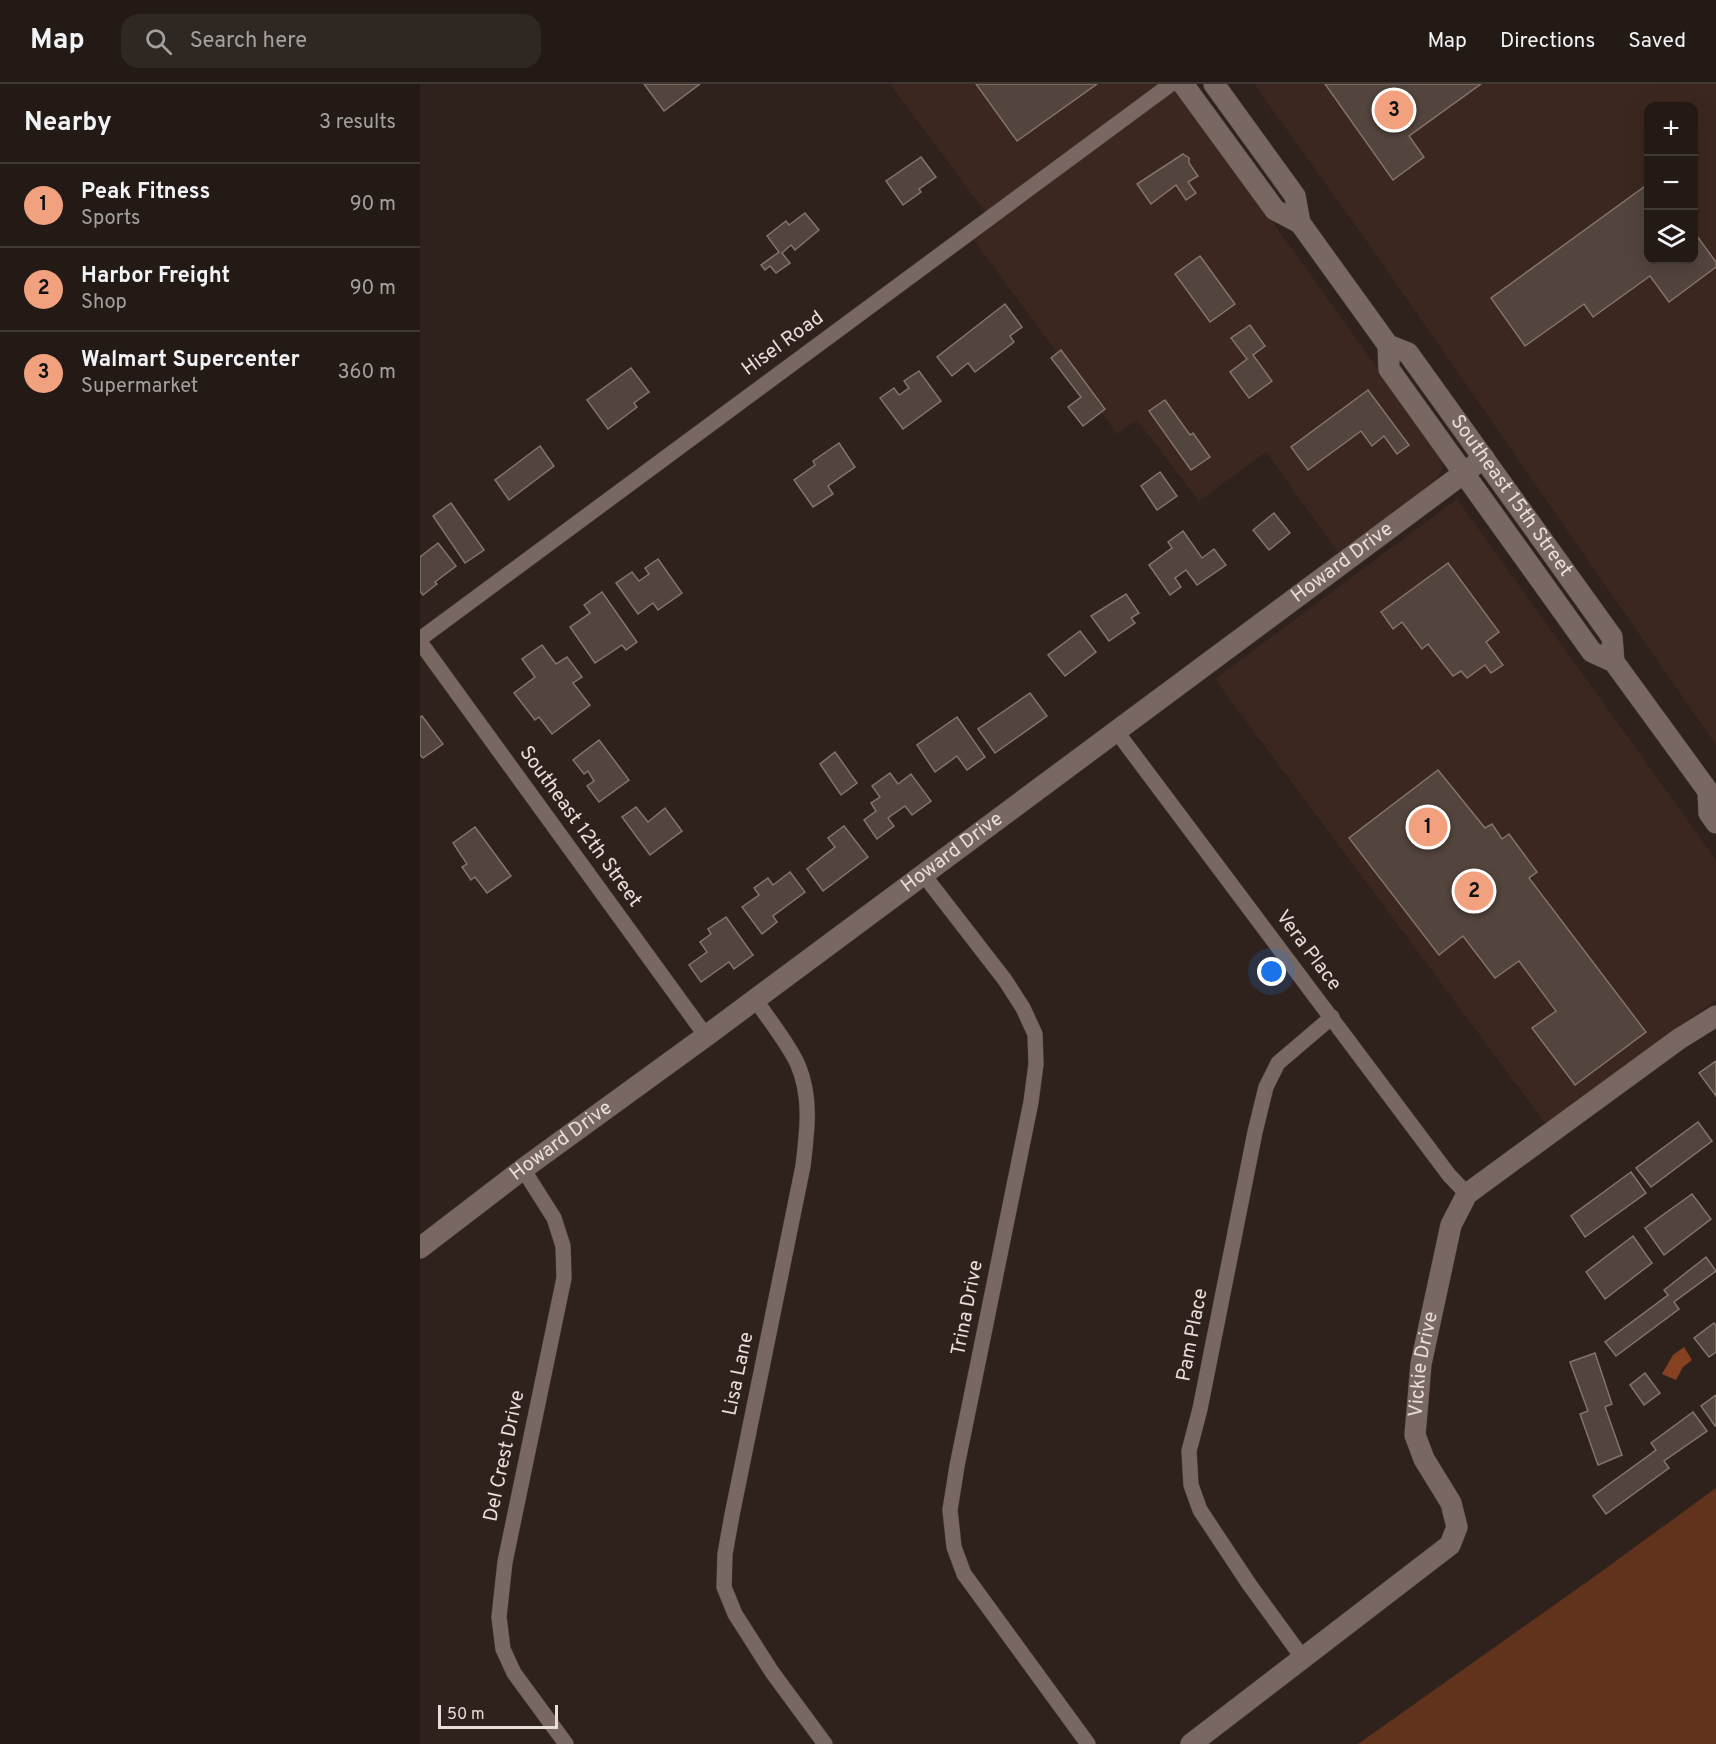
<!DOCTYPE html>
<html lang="en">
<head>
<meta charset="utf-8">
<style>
	:root { --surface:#231a15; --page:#2f2722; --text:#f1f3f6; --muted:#a3a1a0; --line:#403834; --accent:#f1a17d }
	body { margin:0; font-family:Overpass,sans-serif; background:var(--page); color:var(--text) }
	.controls { position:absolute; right:18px; top:18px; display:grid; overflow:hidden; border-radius:12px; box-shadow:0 6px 24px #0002 }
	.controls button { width:54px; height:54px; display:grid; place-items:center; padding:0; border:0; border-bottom:2px solid var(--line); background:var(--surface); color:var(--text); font:30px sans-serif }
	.scale { position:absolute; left:18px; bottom:15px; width:120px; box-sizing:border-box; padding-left:6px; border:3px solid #e7ddd9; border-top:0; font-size:16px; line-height:21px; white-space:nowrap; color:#e7ddd9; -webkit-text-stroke:4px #2f221c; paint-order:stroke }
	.you { position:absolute; left:852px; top:888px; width:21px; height:21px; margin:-15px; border:4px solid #fff; border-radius:50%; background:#1a73e8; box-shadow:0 0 0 9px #1a73e833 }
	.badge { display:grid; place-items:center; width:39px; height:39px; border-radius:50%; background:var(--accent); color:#111; font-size:20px; font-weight:700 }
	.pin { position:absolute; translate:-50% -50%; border:3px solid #fff; box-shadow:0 2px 6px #0006 }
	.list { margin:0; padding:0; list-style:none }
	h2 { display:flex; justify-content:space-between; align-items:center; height:78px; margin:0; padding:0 24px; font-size:26px }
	h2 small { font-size:20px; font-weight:400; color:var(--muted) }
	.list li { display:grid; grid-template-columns:39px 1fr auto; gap:18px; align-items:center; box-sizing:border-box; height:84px; padding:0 24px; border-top:2px solid var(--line) }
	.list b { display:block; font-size:22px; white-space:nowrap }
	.list p { margin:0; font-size:20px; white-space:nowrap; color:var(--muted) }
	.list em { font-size:20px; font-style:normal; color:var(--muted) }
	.icon { flex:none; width:33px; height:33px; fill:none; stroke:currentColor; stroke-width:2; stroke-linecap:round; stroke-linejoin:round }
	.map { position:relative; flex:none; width:1296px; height:1660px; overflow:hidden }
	header { display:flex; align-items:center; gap:36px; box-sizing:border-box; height:84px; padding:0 30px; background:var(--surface); border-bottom:2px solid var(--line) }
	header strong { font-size:28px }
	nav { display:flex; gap:33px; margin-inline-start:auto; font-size:21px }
	.search { width:420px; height:54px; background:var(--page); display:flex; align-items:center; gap:15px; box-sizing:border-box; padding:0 21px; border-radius:18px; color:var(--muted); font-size:22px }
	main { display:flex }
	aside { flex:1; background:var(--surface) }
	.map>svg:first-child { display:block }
	.built { fill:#3b271f; fill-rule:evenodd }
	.green { fill:#62331c }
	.water { fill:#854120 }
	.building { fill:#53443d; stroke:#83736b; stroke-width:1.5 }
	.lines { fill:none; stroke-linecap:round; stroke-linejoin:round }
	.street-casing { stroke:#493d39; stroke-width:16 }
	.secondary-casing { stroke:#493d39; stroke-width:22 }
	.street { stroke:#796861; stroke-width:15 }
	.secondary { stroke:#796861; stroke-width:21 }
	.labels { text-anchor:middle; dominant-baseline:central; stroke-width:4.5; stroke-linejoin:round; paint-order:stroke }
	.street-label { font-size:20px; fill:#e7ddd9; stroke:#2f221c }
</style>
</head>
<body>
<header>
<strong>Map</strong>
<div class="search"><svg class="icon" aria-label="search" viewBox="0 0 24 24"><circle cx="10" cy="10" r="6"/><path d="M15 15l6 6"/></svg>Search here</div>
<nav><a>Map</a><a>Directions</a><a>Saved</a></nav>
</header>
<main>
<aside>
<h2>Nearby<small>3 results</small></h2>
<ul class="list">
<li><span class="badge">1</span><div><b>Peak Fitness</b><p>Sports</p></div><em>90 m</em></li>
<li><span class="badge">2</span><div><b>Harbor Freight</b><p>Shop</p></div><em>90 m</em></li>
<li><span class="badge">3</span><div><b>Walmart Supercenter</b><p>Supermarket</p></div><em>360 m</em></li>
</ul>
</aside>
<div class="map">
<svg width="1296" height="1660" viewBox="0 0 1296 1660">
	<rect width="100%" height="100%" fill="#2f221c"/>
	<g class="built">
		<path d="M470,0H751L827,102L1018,369L1023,383L1018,393L995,414L918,468L846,368L779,417L717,336L697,350L554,156L574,140Z"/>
		<path d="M834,0H1296V661L953,166ZM1228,22H1274V176H1228Z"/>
		<path d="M1037,415L1296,776V916L1126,1040L795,595Z"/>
	</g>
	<path class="green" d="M1296,1404V1660H938L1178,1490Z"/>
	<path class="water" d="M1264,1263L1272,1276L1263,1283L1256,1296L1242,1290L1253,1271Z"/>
	<g class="building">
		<path d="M224,0H280L244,27Z"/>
		<path d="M556,0H677L597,57Z"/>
		<path d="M905,0H1061L989,52L1004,73L973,96Z"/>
		<path d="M763,70L769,74V79L778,92L768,98L776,109L766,116L756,101L731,120L717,100Z"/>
		<path d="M501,73L516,93L499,105L501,108L483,121L466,97Z"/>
		<path d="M1228,100V176H1274V148L1296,178V183L1249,218L1230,192L1173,233L1164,220L1105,262L1071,214Z"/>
		<path d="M385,129L399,146L375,166L371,161L362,169L370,179L356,189L350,182L345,186L341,181L359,168L347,152L366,137L369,141Z"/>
		<path d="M780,172L815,220L790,238L755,190Z"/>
		<path d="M585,220L602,243L590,252L594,258L555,288L548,279L532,292L517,273Z"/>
		<path d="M830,241L845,262L833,271L852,297L829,314L810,288L827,275L811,254Z"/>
		<path d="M641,266L685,325L663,342L648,323L661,313L631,274Z"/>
		<path d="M211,284L229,308L214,319L217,323L188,345L167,316Z"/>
		<path d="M499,287L521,317L483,345L460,314L474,304L479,311L489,304L484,297Z"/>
		<path d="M948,306L989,361L977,370L964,352L952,362L941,347L888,386L871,363Z"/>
		<path d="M745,316L770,351L773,349L790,373L771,386L729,327Z"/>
		<path d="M419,359L435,383L408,402L413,410L393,423L374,396L395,381L393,377Z"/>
		<path d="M120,362L134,382L89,416L75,396Z"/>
		<path d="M740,388L757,412L737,426L721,402Z"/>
		<path d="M31,419L64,466L45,479L13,432Z"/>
		<path d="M854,429L870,449L849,466L833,446Z"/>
		<path d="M763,447L782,474L794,465L806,481L777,501L766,486L755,494L761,503L750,511L729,481L752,464L748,458Z"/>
		<path d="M18,459L36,482L15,498L17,500L3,511L0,507V473Z"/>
		<path d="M238,475L262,509L238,526L233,519L218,530L196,499L212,488L219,497L229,490L225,484Z"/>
		<path d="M1028,479L1079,548L1066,558L1083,581L1071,589L1065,581L1047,594L1041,587L1033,592L1008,560L1002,565L982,538L973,545L961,528Z"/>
		<path d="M182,508L217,558L206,566L202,561L175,579L150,543L170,529L164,521Z"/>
		<path d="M706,510L719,529L711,534L715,539L689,557L671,532Z"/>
		<path d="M660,547L676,568L645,592L628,571Z"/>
		<path d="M122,561L136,580L147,573L162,593L153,599L170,621L132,650L119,633L115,636L94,609L115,593L102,575Z"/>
		<path d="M610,609L627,632L575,669L558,645Z"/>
		<path d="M2,632L23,660L3,674L0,671V633Z"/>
		<path d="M537,633L565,673L547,686L537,672L515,688L497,661Z"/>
		<path d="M179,656L209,696L179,718L167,702L174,697L168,687L164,690L153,676Z"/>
		<path d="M415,668L437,699L421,711L400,680Z"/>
		<path d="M1018,686L1065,744L1072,740L1082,755L1089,750L1117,788L1109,794L1226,948L1155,1001L1112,944L1136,927L1099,877L1075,894L1043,852L1019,871L929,754Z"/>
		<path d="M470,689L478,700L491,690L511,717L492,731L485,722L468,734L474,742L457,755L444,736L456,727L451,719L460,713L452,702Z"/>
		<path d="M216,723L228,738L245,724L262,747L230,771L202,733Z"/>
		<path d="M424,742L448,773L403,807L387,785L415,763L408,754Z"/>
		<path d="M55,743L91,792L67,809L55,793L51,796L42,783L47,780L33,759Z"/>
		<path d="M370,788L385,808L353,832L357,838L342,850L322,823L339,811L334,804L348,794L353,801Z"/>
		<path d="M306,833L333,871L314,885L309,878L281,898L269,881L287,868L280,858L291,850L288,845Z"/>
		<path d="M1296,977V1012L1279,989Z"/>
		<path d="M1278,1038L1292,1057L1231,1103L1216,1084Z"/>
		<path d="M1211,1088L1226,1109L1165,1153L1151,1132Z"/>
		<path d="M1272,1110L1291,1135L1244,1171L1225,1144Z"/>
		<path d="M1213,1152L1232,1179L1185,1215L1166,1188Z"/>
		<path d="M1286,1173L1296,1187L1254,1218L1259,1225L1196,1272L1185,1258L1248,1211L1244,1206Z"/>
		<path d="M1294,1239L1296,1242V1268L1289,1273L1274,1254Z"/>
		<path d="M1175,1269L1192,1320L1185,1323L1202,1371L1178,1381L1160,1330L1168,1327L1150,1278Z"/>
		<path d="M1225,1289L1240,1309L1224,1321L1210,1301Z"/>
		<path d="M1296,1311V1342H1295L1281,1322Z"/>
		<path d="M1273,1328L1287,1347L1244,1377L1249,1384L1186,1430L1173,1412L1236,1366L1231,1359Z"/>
	</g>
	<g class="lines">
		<defs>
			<g id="street">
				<path d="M0,555L751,0"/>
				<path d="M0,558L286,952"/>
				<path d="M697,648L1029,1091L1047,1110"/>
				<path d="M503,790L585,896L603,924L615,950L616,980L611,1018L537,1382L530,1426L534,1463L544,1490L668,1660"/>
				<path d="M335,915C347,933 370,962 378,981C392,1014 387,1048 383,1082L312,1431L305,1470L304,1503L315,1530L352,1588L405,1660"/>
				<path d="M103,1085L134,1134L143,1162L144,1194L85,1478L79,1533L83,1565L94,1589L146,1660"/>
				<path d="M882,1573L829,1500L780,1426L771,1401L769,1367L780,1325L835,1048L846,1003L858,979L912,933"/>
			</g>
			<g id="secondary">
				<path d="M763,0L855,126L880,139"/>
				<path id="s1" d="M794,0L875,112L880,139L968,261L988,269L1192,553L1194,578"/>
				<path d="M968,261L969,285L1172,568L1194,578L1288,707L1289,729L1296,739"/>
				<path id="s2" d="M0,1164L103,1085L286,952L1064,374"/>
				<path id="s3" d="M771,1660L1030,1461L1037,1443L1031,1419L1004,1375L995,1351L1001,1280L1031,1141L1047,1110L1259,955L1296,932"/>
			</g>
		</defs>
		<use href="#street" class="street-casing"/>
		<use href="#secondary" class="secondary-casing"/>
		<use href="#street" class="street"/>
		<use href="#secondary" class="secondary"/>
	</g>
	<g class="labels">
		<g class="street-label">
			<text transform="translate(363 260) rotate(-36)">Hisel Road</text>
			<text stroke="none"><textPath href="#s1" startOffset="514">Southeast 15th Street</textPath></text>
			<text stroke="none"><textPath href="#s2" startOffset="1149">Howard Drive</textPath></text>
			<text transform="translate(160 743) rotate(54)">Southeast 12th Street</text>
			<text stroke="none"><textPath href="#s2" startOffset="663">Howard Drive</textPath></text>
			<text transform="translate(888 867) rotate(53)">Vera Place</text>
			<text stroke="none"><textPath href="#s2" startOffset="177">Howard Drive</textPath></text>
			<text transform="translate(548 1224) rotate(-79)">Trina Drive</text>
			<text transform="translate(773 1251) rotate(-79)">Pam Place</text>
			<text stroke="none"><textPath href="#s3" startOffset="519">Vickie Drive</textPath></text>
			<text transform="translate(319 1290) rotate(-78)">Lisa Lane</text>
			<text transform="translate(85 1372) rotate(-78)">Del Crest Drive</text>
		</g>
	</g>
</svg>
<div class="controls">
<button>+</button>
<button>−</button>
<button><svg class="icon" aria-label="layers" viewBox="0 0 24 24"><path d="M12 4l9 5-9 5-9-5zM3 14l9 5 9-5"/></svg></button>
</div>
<div class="scale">50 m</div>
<div class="you"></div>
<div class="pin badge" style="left:1008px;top:743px">1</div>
<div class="pin badge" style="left:1054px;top:807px">2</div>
<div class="pin badge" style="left:974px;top:26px">3</div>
</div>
</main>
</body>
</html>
